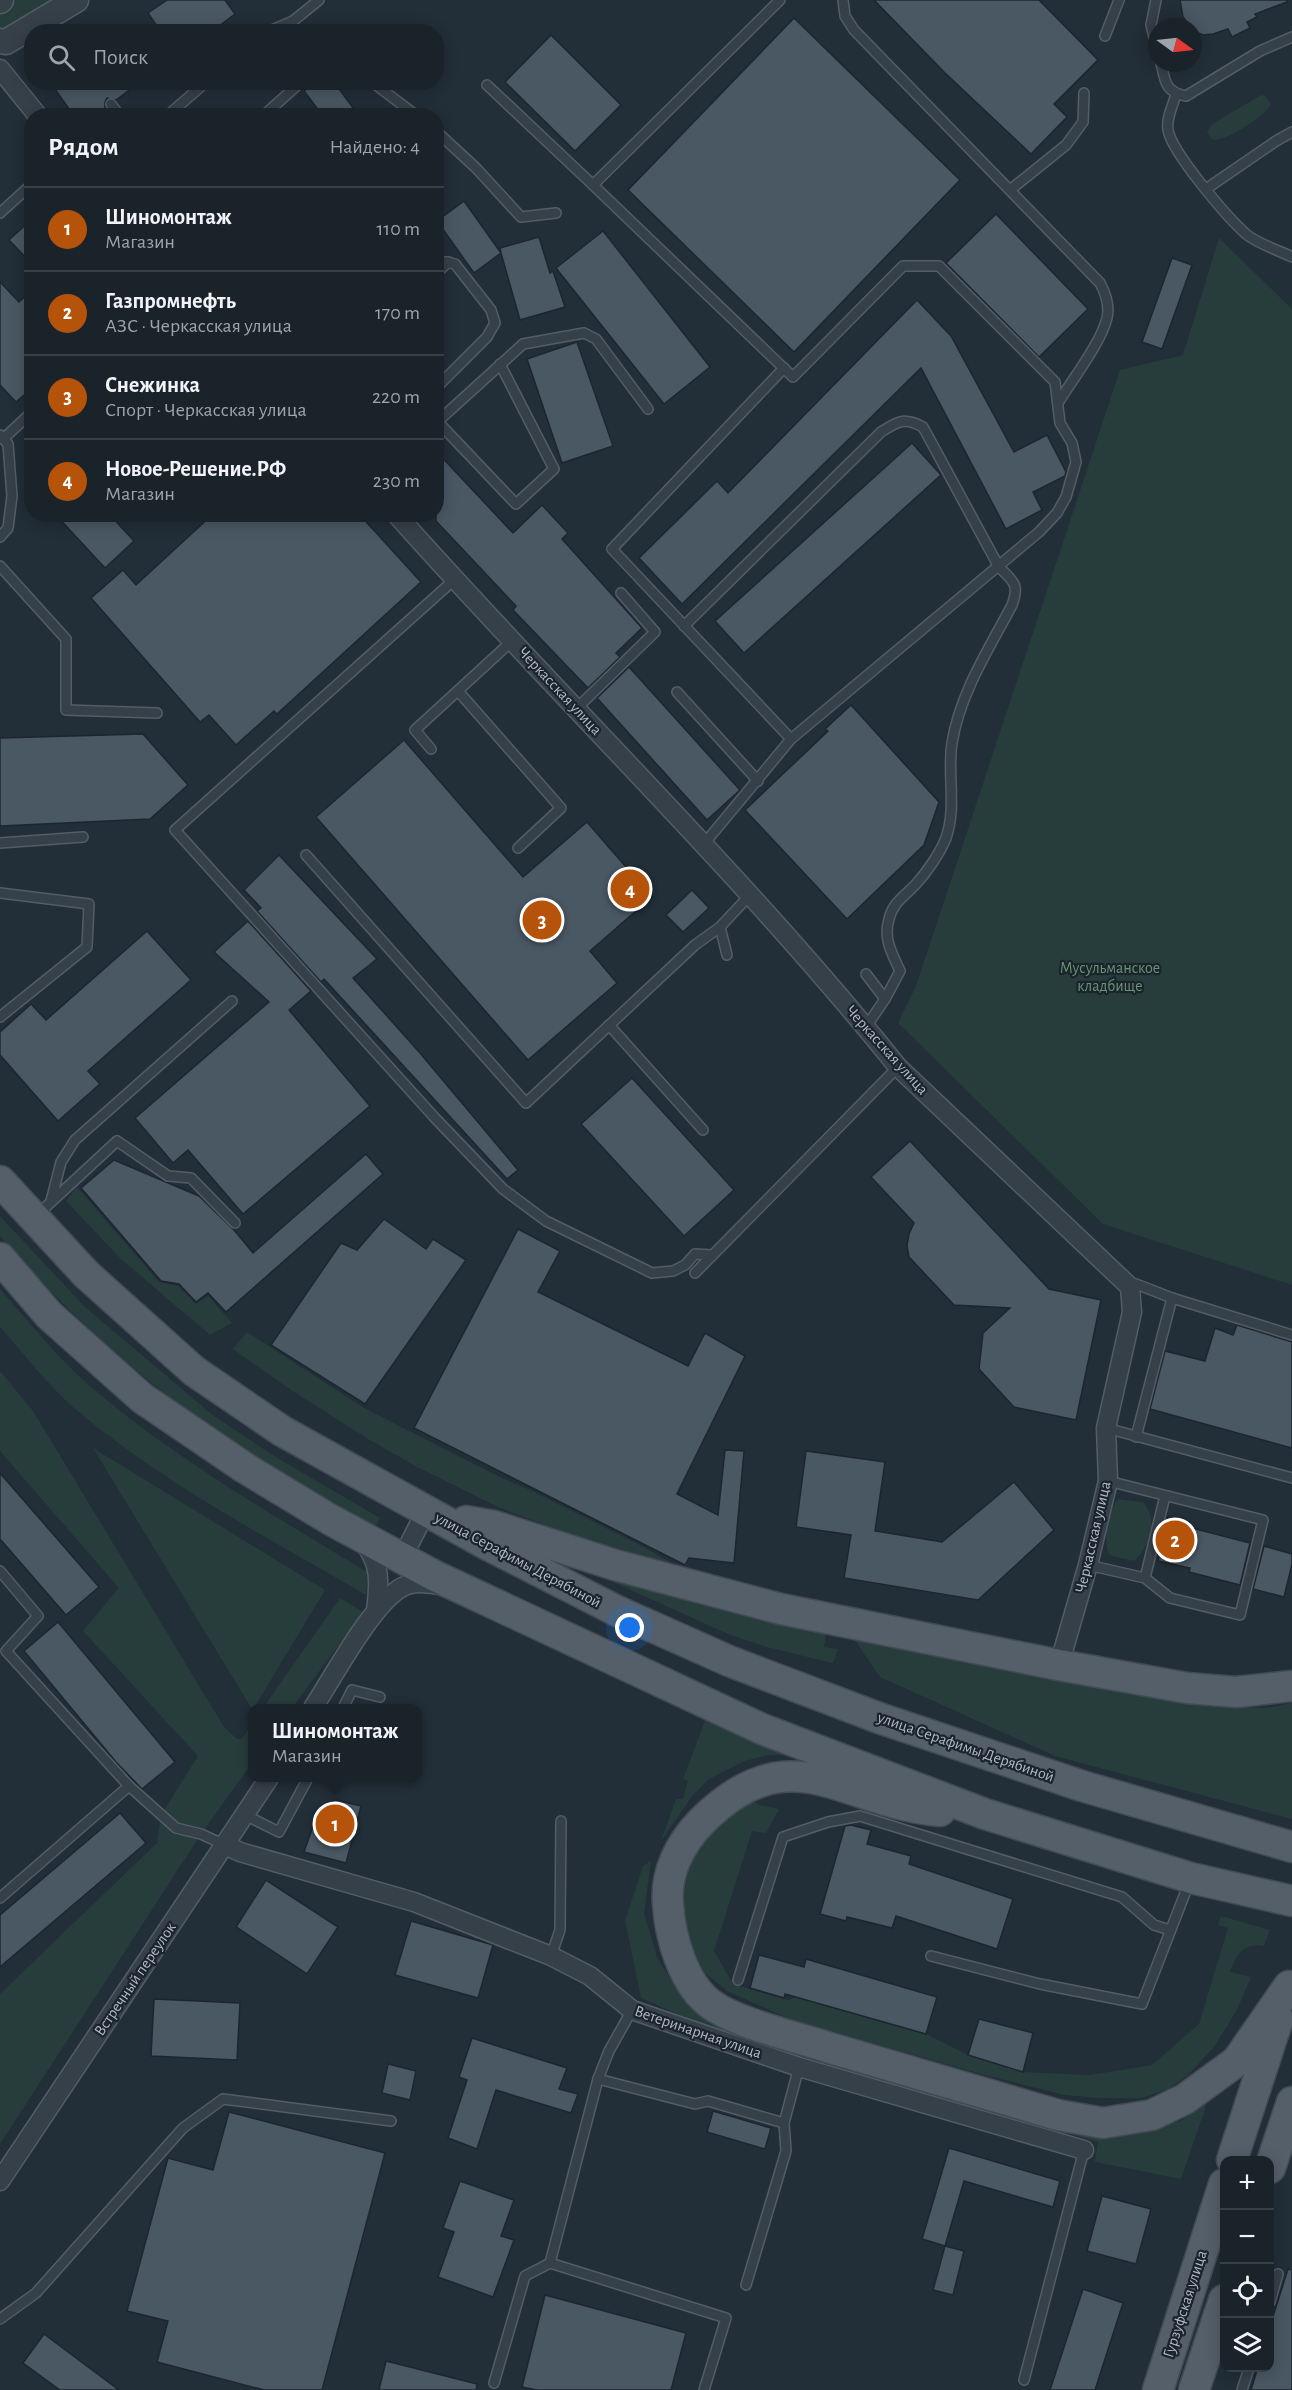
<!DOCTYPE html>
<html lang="ru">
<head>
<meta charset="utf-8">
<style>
	:root { --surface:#1a222a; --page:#232a32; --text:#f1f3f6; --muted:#9fa4a8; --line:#383f47; --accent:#b45309 }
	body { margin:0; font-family:"Alegreya Sans",sans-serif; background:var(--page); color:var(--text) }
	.controls { position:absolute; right:18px; bottom:18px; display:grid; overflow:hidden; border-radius:12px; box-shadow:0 3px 15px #0003 }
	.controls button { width:54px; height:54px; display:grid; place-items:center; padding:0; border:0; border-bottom:2px solid var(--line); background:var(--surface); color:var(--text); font:30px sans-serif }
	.compass { position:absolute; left:1148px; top:18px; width:54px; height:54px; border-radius:50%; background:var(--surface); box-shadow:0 3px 15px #0003; rotate:105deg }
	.you { position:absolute; left:630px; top:1628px; width:21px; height:21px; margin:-15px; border:4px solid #fff; border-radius:50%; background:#1a73e8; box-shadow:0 0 0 9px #1a73e833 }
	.badge { display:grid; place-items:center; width:39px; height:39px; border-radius:50%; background:var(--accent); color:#fff; font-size:20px; font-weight:700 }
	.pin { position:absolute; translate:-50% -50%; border:3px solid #fff; box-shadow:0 2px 6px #0006 }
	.popup { position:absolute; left:248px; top:1704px; width:174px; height:78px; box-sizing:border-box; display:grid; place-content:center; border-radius:12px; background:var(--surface); filter:drop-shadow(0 2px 4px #0005); font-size:20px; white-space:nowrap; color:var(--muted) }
	.popup b { font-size:22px; color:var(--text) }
	.popup::after { content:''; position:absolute; left:50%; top:100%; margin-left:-12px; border:12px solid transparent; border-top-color:var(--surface) }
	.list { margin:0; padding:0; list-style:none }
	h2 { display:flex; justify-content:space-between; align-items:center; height:78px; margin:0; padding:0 24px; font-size:26px }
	h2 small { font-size:20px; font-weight:400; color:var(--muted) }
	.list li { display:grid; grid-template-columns:39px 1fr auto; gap:18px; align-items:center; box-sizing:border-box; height:84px; padding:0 24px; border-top:2px solid var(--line) }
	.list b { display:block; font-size:22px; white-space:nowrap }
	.list p { margin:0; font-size:20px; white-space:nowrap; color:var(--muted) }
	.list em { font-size:20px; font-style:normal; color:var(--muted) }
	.icon { flex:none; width:33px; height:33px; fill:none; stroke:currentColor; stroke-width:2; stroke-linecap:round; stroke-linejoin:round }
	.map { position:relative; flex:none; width:1292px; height:2390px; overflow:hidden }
	.search { position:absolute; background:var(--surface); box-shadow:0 3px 15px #0003; left:24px; top:24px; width:420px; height:66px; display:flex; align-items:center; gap:15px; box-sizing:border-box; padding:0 21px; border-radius:24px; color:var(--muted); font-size:22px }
	.panel { position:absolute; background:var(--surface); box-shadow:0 3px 15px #0003; left:24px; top:108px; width:420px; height:414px; border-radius:24px }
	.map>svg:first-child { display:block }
	.green { fill:#273d3c }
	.building { fill:#4a5864; stroke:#1d2630; stroke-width:1.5 }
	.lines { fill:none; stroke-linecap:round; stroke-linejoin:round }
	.service-casing { stroke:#535d67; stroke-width:12 }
	.minor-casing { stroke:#535d67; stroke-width:21 }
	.tertiary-casing { stroke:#535d67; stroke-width:27 }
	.primary-casing { stroke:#424b55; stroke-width:33 }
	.service { stroke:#364049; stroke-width:9 }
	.minor { stroke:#364049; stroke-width:18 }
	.tertiary { stroke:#364049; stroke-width:24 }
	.primary { stroke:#545f69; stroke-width:30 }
	.labels { text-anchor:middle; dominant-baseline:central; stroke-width:4.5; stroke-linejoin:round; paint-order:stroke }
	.street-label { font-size:16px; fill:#b0bac5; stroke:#1b242e }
	.park-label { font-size:16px; fill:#68956e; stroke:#1b242e }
</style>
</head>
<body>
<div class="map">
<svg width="1292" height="2390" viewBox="0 0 1292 2390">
	<rect width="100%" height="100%" fill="#222e38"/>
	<g class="green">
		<path d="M16,0H57L0,33V13Z"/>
		<path d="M1261,95L1265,96L1271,104C1268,115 1224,142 1213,140L1207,132L1212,124Z"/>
		<path d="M1219,238L1292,309V1285L1103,1224L898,1023L916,986L1120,370L1183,355Z"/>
		<path d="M77,1187L159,1282L178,1286L196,1304L208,1296L232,1323L210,1335L121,1259L66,1201Z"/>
		<path d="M0,1216L84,1306L214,1416L279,1459L380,1518L374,1529C320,1496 264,1465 212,1428C134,1374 62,1308 0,1236Z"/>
		<path d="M0,1289C29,1322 57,1357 90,1386C175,1459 273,1515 369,1573L366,1595C267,1537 162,1483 74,1408C47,1384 24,1354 0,1327Z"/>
		<path d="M247,1332L364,1408L498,1476L530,1490L638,1544L679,1567L563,1532L500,1508L417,1467L368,1439L291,1390L233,1349Z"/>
		<path d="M0,1371L33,1411L224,1727L237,1739H242L252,1724V1763L201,1834L0,2144V1994L157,1843L161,1815L198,1756L83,1631L119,1588L0,1451Z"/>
		<path d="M93,1448L325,1590L254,1708L252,1709Z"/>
		<path d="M1118,1499L1143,1502C1159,1520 1150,1546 1134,1561L1109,1555C1103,1537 1107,1514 1118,1499Z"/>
		<path d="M611,1581L826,1634L824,1647L838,1649L833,1663L770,1648L730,1635Z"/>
		<path d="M340,1598L363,1612L292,1708H263Z"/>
		<path d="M852,1636L1218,1706L1268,1708L1292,1703V1819L1055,1756L880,1677Z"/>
		<path d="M707,1715L799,1755H768L745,1761L709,1779L693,1795L661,1841L676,1799H683L688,1781L683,1779Z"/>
		<path d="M751,1798L759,1805L779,1809L766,1833L752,1831L714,1951L733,1984L788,2000L795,1997L926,2034L968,2055L1023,2072L1090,2075L1152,2065L1199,2024L1228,1928L1218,1925L1221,1916L1270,1930L1264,1946C1244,1942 1236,1954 1230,1972L1251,1977L1237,2010L1214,2047L1187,2076L1168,2089L1142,2098H1100L1064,2095L981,2074L792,2020L727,1991L705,1973L689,1942L681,1898L685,1872L702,1833Z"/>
		<path d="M651,1861L644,1913L658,1960L687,2003L723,2025L1147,2131L1180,2121L1207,2103L1181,2179L1095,2162L1098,2142L756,2044L690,2020L641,1998L625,1920L643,1866Z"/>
	</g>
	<g class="building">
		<path d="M167,0H225L235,14L211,32H161L148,13Z"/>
		<path d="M874,0H1039L1098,60L1054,104L1067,117L1031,154L944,72Z"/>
		<path d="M1180,0H1287V2L1255,14L1257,17L1247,22L1250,28L1232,37L1228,29L1213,34L1203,35L1194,31L1183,17Z"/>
		<path d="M794,18L960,180L794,352L628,190Z"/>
		<path d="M551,35L621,105L575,151L505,82Z"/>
		<path d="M50,82H140L116,100L107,98L105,102V108L95,116H74Z"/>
		<path d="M316,82H334L359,116H323L304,91Z"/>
		<path d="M464,201L501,253L500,248L539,237L550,273L553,271L565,307L520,320L501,253L474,273L437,221Z"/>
		<path d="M996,214L1088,309L1039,357L946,263Z"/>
		<path d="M32,219V264L9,240Z"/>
		<path d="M603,231L710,367L664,404L556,268Z"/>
		<path d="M1172,258L1192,265L1162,349L1142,342Z"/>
		<path d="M0,282L19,302L32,290V388L16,402L0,385Z"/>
		<path d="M917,300L951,336L1014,452L1047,435L1066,472L1065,476L1033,492L1042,510L1006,529L921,368L682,604L639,558L717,481L728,493Z"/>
		<path d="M577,342L613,446L562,463L527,359Z"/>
		<path d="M912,443L941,475L744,653L715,621Z"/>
		<path d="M436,451L513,533L542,505L568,533L562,539L642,628L616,653L620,657L588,688L513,610L516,606L436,521Z"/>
		<path d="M55,514H109L134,541L105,568Z"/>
		<path d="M213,514H359L421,582L277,714L274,711L236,745L209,715L200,722L91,598L123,570L136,585Z"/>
		<path d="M629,667L740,790L707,820L597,698Z"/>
		<path d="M851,705L939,802L924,845L847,919L745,810L828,731L825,729Z"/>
		<path d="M143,734L188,785L150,819L0,826V738Z"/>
		<path d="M404,740L523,877L587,822L652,897L590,951L617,983L528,1060L316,817Z"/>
		<path d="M279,855L377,959L353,978L420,1053L518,1170L507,1179L324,979L321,982L257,911L261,908L244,890Z"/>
		<path d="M692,890L709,908L683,932L666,915Z"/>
		<path d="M248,921L311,991L289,1010L370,1106L243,1214L188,1150L173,1163L135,1118L269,1002L214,952Z"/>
		<path d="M147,931L191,980L88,1071L100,1084L58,1121L0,1055V1032L31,1004L46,1020Z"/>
		<path d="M632,1078L734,1190L684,1236L581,1124Z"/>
		<path d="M910,1141L1049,1289L1101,1300L1076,1420L1014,1407L979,1369L983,1333L1010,1308L954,1305L909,1257L907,1245L909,1234L914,1223L871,1177Z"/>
		<path d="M366,1154L383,1174L226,1312L208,1293L196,1302L179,1284L161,1281L81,1188L114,1160L199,1196L234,1230L253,1253Z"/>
		<path d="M384,1219L426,1249L433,1239L466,1260L365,1404L271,1345L341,1243L357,1250Z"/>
		<path d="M518,1229L560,1251L538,1292L688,1366L705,1333L745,1356L677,1494L718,1515L725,1450L744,1451L734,1563L689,1558L685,1565L414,1428Z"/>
		<path d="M1237,1325L1292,1342V1448L1150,1409L1165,1351L1205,1361L1215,1328L1233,1335Z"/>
		<path d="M806,1451L885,1462L875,1531L942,1542L1014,1482L1054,1530L978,1600L844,1578L851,1535L796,1527Z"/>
		<path d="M0,1473L99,1587L66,1615L0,1539Z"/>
		<path d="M1168,1517L1190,1522L1188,1527L1250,1543L1240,1585L1189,1572L1190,1568L1158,1561Z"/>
		<path d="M1264,1546L1292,1554V1564L1284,1597L1253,1589Z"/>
		<path d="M58,1622L175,1762L142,1789L116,1762L24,1651Z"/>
		<path d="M336,1800L361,1806L346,1863L304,1852L319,1809Z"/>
		<path d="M120,1813L146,1843L0,1967V1915Z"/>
		<path d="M851,1825L871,1830L867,1844L911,1856L909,1864L1013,1899L997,1949L896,1916L892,1928L847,1917L846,1921L820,1914L845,1826Z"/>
		<path d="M266,1880L338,1927L307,1974L236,1927Z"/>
		<path d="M411,1921L493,1945L478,1998L395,1975Z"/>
		<path d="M759,1955L804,1967L806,1959L937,1997L926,2034L785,1994L784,1998L750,1988Z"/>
		<path d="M154,1999L240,2003L237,2060L151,2056Z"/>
		<path d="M979,2019L1033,2033L1023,2072L968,2055Z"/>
		<path d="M472,2038L567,2068L559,2089L578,2094L571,2113L496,2090L477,2149L448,2138L467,2080L459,2077Z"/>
		<path d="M388,2064L416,2071L410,2100L382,2093Z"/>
		<path d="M713,2111L771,2128L765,2149L707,2132Z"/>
		<path d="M229,2112L385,2153L322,2390H264L157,2362L168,2321L127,2311L168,2158L213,2170Z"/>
		<path d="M949,2148L1060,2181L1053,2207L964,2181L945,2246L922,2239Z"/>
		<path d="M460,2181L514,2200L501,2236L514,2240L493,2297L438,2277L454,2232L443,2228Z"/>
		<path d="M1102,2196L1151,2209L1136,2264L1087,2251Z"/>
		<path d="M945,2246L964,2251L953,2295L933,2290Z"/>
		<path d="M1288,2269L1292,2270V2390H1251L1258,2367H1269V2329Z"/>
		<path d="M1083,2289L1123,2303L1095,2390H1050Z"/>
		<path d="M545,2295L686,2333L671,2390H537L522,2387Z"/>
		<path d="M44,2334L119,2390H60L23,2363Z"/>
		<path d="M386,2361L477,2384L476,2390H379Z"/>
	</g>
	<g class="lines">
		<defs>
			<g id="service">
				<path d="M843,0L845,16L854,30L1100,283C1106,294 1110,305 1107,318C1101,343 1072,380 1058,403"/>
				<path d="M1156,0L1151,25L1157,49"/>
				<path d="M267,32L293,21L319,0"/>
				<path d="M1105,36L1119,0"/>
				<path d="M1161,63C1165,81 1165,92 1186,96L1260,51L1292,37"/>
				<path d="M372,82L417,116"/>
				<path d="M487,85L593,185"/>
				<path d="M1176,94C1173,106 1166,118 1168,130C1172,153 1228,218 1246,234C1258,244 1278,250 1292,257"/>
				<path d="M111,104L120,116"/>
				<path d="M167,116L206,82"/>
				<path d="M263,116L301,82"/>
				<path d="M436,131L476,168L521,217L556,213"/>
				<path d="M1206,189L1276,141L1292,132"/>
				<path d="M1010,190L1066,145L1083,122L1084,93"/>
				<path d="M0,213L32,184"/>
				<path d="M436,260L455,264L491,310L495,323L487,337L436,388"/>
				<path d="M436,273L449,262"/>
				<path d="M784,368L612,549L791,739"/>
				<path d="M438,422L516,504L554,469L500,364"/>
				<path d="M436,423L523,344L584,333L596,339L648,409"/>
				<path d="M0,435L8,444L12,496L8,528L0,537"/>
				<path d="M3,439L32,412"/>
				<path d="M0,566L66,639V710L157,713"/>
				<path d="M454,580L175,830L435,1118L503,1189L546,1221L652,1273L673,1271L685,1265L695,1254L712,1255"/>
				<path d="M684,626L881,432C898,421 904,417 923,427L999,567C1013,581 1020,584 1012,605C989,649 960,693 952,743C947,775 957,806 946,838C940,853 927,872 916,884C905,896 893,902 889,919C883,939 892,953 900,971L885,999L866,1027"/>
				<path d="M458,691L561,808L518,848"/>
				<path d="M677,692L758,781"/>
				<path d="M576,709L655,632L621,593"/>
				<path d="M431,749L415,730L512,641"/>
				<path d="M0,843L83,837"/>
				<path d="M704,844L791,739L1039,532L1057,513L1066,497L1076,462L1072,443L1060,423L1055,382L939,266H903L793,377L593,185L780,0"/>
				<path d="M306,855L526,1103L695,945L720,927L749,896"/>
				<path d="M0,893L89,904L87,947L0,1017"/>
				<path d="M720,927L727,955"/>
				<path d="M866,974L885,999"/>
				<path d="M609,1025L703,1130"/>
				<path d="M51,1201L61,1162L75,1140L232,1001"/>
				<path d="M36,1216L117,1141L168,1176L191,1178L235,1223"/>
				<path d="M695,1273L898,1067"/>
				<path d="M1130,1287L1136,1284L1172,1298L1292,1335"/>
				<path d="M1106,1428L1292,1478"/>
				<path d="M1136,1437L1172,1298"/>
				<path d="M1088,1565L1145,1578L1170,1598L1240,1615L1263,1520L1108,1481"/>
				<path d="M0,1571L38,1616L6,1651L129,1786L176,1828L201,1834L225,1845"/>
				<path d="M1145,1578L1165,1496"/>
				<path d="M343,1708L352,1690L380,1697"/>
				<path d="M245,1815L279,1832L308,1778"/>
				<path d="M0,1898L129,1786"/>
				<path d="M551,1956L560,1930L561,1821"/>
				<path d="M931,1956L1040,1984L1142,2004L1189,1883"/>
				<path d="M738,1980L783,1837L828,1822L860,1816L1122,1897L1154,1925L1170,1930"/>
				<path d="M598,2079L695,2104L708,2101L784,2123"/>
				<path d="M550,2263L726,2318L704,2390"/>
				<path d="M746,2285L786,2151L784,2123L799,2067"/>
				<path d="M1270,2302L1278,2274"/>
				<path d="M0,2319L36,2293L183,2128L223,2099L391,2121"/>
				<path d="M1024,2380L1084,2150"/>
				<path d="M494,2383L525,2276L550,2263L598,2079L609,2051L632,2010"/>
				<path d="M1242,2390L1249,2368"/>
			</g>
			<g id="minor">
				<path d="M0,69L38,116"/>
				<path d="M396,514C561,700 742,873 898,1067L1130,1287L1132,1312L1106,1428L1108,1481L1088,1565L1059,1665"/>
				<path d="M363,1542C382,1564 379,1585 376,1611"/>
				<path d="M402,1558L426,1511"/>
				<path d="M313,1708C333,1677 370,1608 399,1589C412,1580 426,1583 440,1585"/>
				<path d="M225,1845L240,1852L414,1902L551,1956L590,1976L632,2010L799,2067L1084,2150"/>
				<path d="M0,2181L269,1778"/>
			</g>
			<g id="tertiary">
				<path d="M0,1L1,0"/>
				<path d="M0,41L6,42L76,0"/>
			</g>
			<g id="primary">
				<path d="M0,1181L86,1274L194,1371L282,1431L486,1544L617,1611L729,1661L879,1718L1082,1786L1292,1847"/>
				<path d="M0,1258L49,1315L142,1398L245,1468L331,1520L435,1576L762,1729L985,1814L1191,1878L1292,1901"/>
				<path d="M466,1521L494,1526L615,1565L781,1609L1059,1665L1187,1688L1236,1692L1292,1686"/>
				<path d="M940,1811C841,1803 792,1731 701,1822C680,1844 665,1873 668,1904C670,1936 683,1985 712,2005C737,2023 796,2037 827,2047C904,2069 981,2092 1058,2115L1103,2123L1152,2115L1185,2099L1237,2061L1289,1986"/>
				<path d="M1232,2160L1278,2019"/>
				<path d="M1270,2168L1292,2102"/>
				<path d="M1158,2390L1224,2184"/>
				<path d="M1194,2390L1224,2300"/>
			</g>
		</defs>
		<use href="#service" class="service-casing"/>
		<use href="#minor" class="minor-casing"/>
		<use href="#tertiary" class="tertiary-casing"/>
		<use href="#primary" class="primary-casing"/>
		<use href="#service" class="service"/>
		<use href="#minor" class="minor"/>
		<use href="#tertiary" class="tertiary"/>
		<use href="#primary" class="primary"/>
	</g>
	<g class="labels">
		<g class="street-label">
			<text transform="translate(560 691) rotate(47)">Черкасская улица</text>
			<text transform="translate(887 1050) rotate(48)">Черкасская улица</text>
			<text transform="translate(1093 1537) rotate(-77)">Черкасская улица</text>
			<text transform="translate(518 1560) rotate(28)">улица Серафимы Дерябиной</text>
			<text transform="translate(966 1747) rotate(19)">улица Серафимы Дерябиной</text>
			<text transform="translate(135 1979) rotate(-56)">Встречный переулок</text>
			<text transform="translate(698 2032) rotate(19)">Ветеринарная улица</text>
			<text transform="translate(1185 2304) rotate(-72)">Гурзуфская улица</text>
		</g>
		<g class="park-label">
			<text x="1110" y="968">Мусульманское<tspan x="1110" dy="18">кладбище</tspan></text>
		</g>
	</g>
</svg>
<div class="controls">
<button>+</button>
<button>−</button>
<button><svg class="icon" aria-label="locate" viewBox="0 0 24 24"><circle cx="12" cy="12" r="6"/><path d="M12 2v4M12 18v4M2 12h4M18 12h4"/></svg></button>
<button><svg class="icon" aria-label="layers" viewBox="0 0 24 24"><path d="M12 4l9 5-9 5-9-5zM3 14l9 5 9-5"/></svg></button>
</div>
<svg class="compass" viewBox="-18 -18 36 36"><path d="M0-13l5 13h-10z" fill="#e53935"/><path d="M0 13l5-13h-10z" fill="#9fa4a8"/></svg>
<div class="you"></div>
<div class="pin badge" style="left:335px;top:1824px">1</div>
<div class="popup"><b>Шиномонтаж</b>Магазин</div>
<div class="pin badge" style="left:1175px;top:1540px">2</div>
<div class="pin badge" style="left:542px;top:920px">3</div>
<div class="pin badge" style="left:630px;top:889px">4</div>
<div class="search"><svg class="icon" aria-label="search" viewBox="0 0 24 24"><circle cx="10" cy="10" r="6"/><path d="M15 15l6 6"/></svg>Поиск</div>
<section class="panel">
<h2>Рядом<small>Найдено: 4</small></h2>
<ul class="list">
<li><span class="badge">1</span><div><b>Шиномонтаж</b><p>Магазин</p></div><em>110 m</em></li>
<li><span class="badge">2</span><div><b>Газпромнефть</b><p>АЗС · Черкасская улица</p></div><em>170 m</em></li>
<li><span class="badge">3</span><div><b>Снежинка</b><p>Спорт · Черкасская улица</p></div><em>220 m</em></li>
<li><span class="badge">4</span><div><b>Новое-Решение.РФ</b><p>Магазин</p></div><em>230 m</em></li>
</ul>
</section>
</div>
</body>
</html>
